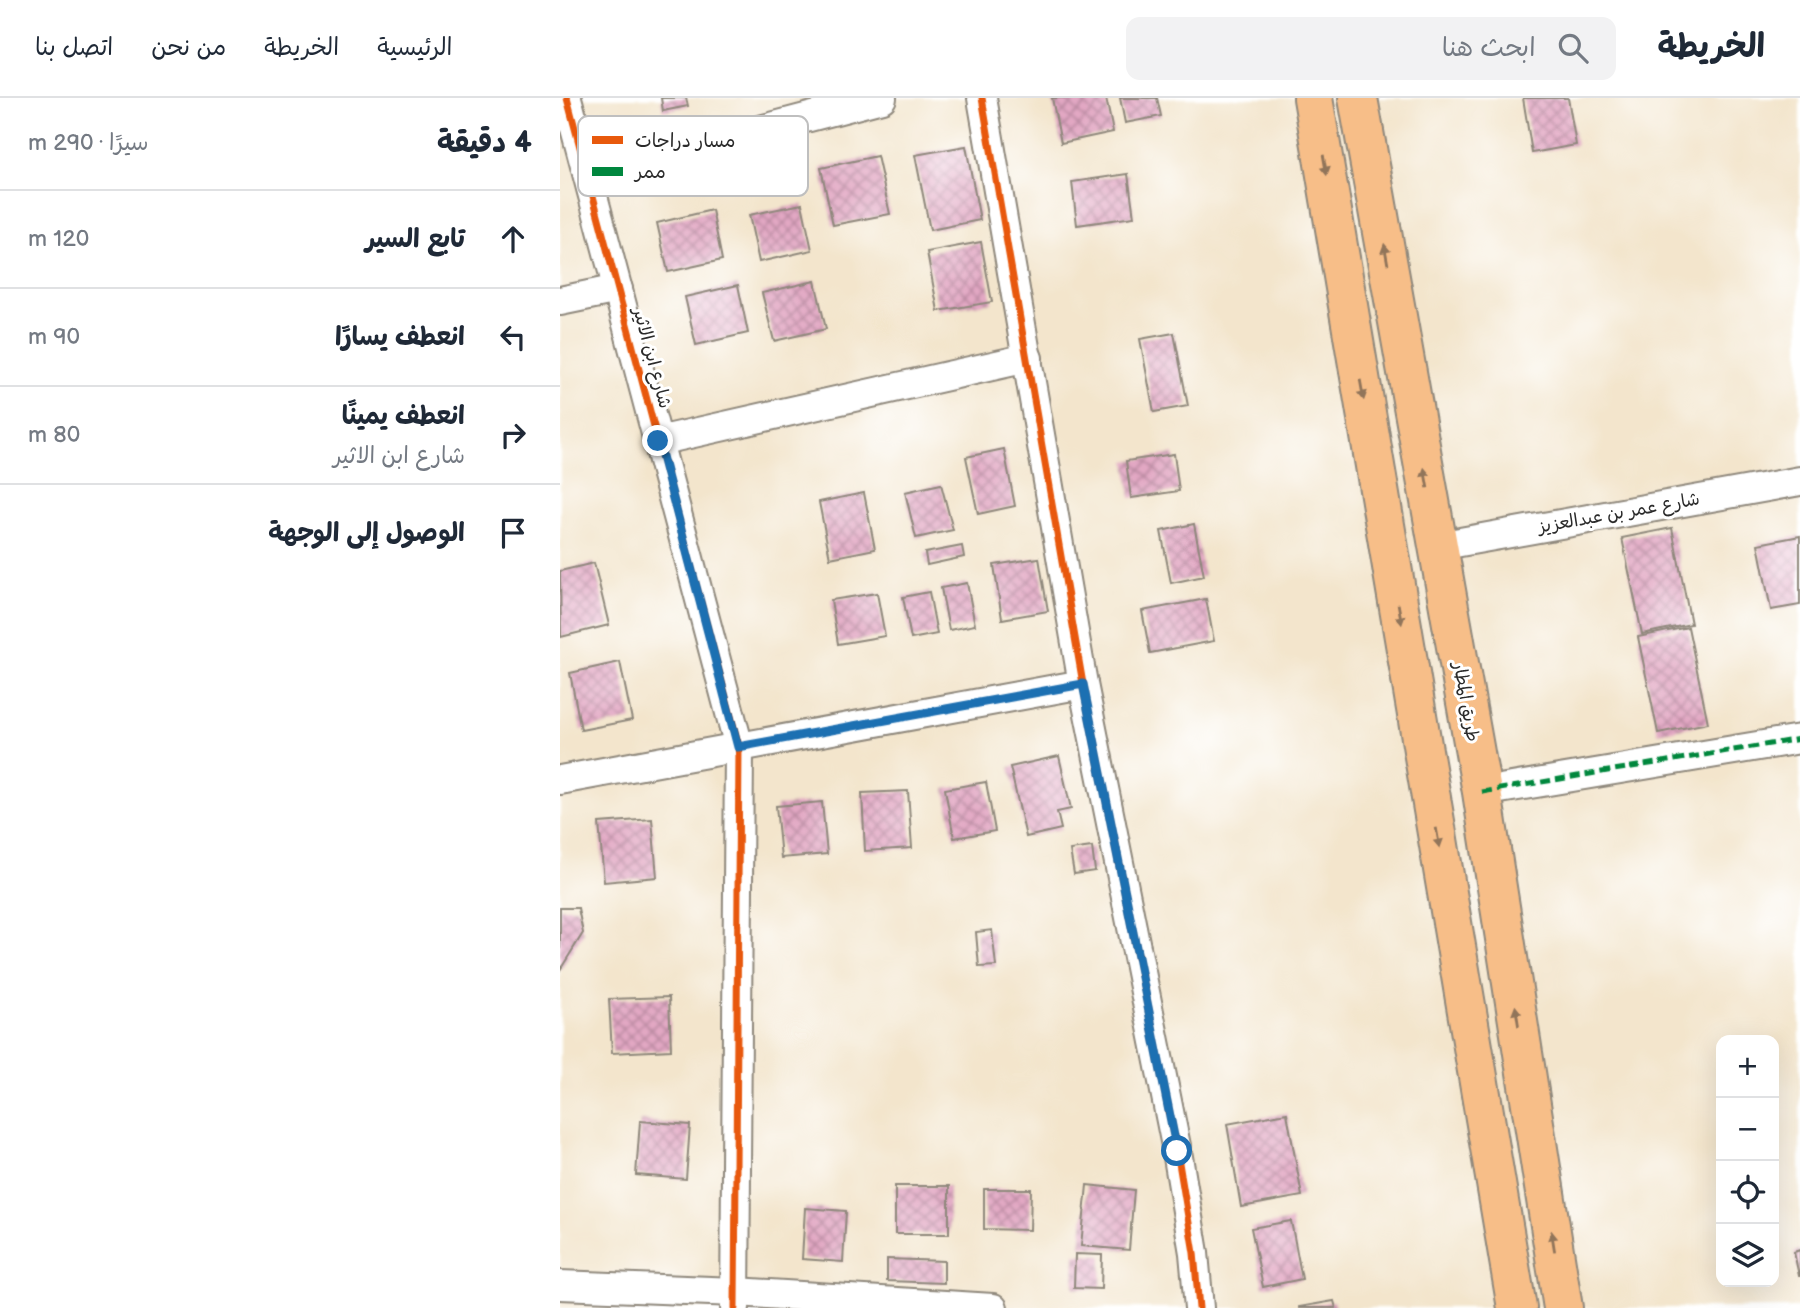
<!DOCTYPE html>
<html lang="ar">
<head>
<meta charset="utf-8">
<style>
	:root { --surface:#fff; --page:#f2f2f3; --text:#1f2937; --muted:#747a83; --line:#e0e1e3 }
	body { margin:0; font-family:"Balsamiq Sans","Playpen Sans Arabic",sans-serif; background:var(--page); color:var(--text); direction:rtl }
	.controls { position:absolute; right:21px; bottom:21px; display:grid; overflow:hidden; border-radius:14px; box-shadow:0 7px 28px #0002 }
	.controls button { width:63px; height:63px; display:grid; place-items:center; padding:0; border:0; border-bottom:2px solid var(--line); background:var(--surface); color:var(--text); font:35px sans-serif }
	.stop { position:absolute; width:21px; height:21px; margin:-16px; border:5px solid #1f6fb2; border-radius:50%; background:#fff }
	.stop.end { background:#1f6fb2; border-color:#fff; box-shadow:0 2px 7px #0008 }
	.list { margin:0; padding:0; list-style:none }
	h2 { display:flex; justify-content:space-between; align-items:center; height:91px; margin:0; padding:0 28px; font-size:30px }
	h2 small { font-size:23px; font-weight:400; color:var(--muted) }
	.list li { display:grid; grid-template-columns:46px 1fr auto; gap:21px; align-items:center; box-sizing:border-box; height:98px; padding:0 28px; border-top:2px solid var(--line) }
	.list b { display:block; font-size:26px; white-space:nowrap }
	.list p { margin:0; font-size:23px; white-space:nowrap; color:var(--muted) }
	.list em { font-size:23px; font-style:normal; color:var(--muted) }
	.icon { flex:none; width:38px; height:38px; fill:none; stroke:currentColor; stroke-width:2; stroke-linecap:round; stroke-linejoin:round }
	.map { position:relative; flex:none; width:1240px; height:1210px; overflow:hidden; direction:ltr }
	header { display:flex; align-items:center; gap:42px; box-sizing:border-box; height:98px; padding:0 35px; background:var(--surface); border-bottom:2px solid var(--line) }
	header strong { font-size:33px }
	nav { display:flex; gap:38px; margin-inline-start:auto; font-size:24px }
	.search { width:490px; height:63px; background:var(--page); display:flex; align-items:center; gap:18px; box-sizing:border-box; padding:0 24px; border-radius:14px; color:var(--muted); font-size:26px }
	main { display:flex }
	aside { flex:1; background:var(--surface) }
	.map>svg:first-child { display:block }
	.building { fill:url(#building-cross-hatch) }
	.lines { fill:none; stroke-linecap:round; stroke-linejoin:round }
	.street-casing { stroke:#8f887c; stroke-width:32 }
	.highway-casing { stroke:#8f887c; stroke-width:42 }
	.street { stroke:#fff; stroke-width:28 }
	.highway { stroke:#f7be88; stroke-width:38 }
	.quiet { stroke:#00873e; stroke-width:5; stroke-dasharray:10 5; stroke-linecap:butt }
	.cycleway-casing { stroke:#fff; stroke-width:11 }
	.cycleway { stroke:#e8590c; stroke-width:7 }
	.oneway { fill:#91745a }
	.route { stroke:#1f6fb2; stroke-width:9 }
	.labels { text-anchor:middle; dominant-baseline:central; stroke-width:6; stroke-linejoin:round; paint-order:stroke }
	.street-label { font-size:18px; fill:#2b2b2b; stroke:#fff }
	.key { fill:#fff; stroke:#bfbfbf; stroke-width:2 }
	.key-label { font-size:19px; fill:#2b2b2b }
</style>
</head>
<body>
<header>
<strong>الخريطة</strong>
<div class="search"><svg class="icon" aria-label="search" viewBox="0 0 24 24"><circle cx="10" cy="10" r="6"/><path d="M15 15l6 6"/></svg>ابحث هنا</div>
<nav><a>الرئيسية</a><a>الخريطة</a><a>من نحن</a><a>اتصل بنا</a></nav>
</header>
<main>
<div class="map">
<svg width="1240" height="1210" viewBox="0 0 1240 1210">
	<defs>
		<pattern id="building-cross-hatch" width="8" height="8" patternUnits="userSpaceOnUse" patternTransform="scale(1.75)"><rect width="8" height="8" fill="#e2a7c3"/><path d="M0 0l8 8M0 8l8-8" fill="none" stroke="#b7889f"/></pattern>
	</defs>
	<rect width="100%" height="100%" fill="#fff"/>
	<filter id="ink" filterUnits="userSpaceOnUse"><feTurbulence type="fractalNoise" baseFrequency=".0143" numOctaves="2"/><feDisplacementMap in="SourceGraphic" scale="14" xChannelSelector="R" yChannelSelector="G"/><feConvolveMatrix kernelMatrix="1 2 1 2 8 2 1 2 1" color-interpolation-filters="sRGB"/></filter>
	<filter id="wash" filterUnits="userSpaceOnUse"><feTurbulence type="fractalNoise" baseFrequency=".00686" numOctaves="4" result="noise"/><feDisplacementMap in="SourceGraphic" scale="28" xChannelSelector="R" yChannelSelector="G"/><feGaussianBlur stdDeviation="1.57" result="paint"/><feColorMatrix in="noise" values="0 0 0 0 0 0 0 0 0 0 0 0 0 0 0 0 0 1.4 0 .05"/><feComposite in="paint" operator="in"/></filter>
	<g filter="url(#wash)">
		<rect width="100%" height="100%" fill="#f3e5cc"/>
		<g id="blocks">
			<g class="building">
				<path d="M101,0H126L128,8L103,13Z"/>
				<path d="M492,0H546L553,34L501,45Z"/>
				<path d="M560,0H597L601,18L565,25Z"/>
				<path d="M963,0H1008L1016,47L972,55Z"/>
				<path d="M406,48L420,122L370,132L355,57Z"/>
				<path d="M317,58L330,116L273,127L261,70Z"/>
				<path d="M568,76L574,119L517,127L512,84Z"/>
				<path d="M242,106L252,152L199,164L189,117Z"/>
				<path d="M152,112L162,162L108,174L97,125Z"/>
				<path d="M421,144L432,204L378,213L367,154Z"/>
				<path d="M255,183L266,231L214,243L202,195Z"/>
				<path d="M178,187L188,235L136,247L125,199Z"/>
				<path d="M614,235L628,308L594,314L580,241Z"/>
				<path d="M444,351L455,408L418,416L406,359Z"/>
				<path d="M614,356L619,393L571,400L566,363Z"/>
				<path d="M381,386L393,432L356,440L345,394Z"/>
				<path d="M304,395L315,451L270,460L259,404Z"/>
				<path d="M634,426L644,478L611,485L601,433Z"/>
				<path d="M1112,430L1131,526L1082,536L1062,440Z"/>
				<path d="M1240,438V507L1211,512L1198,446Z"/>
				<path d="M402,448L404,459L367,467L365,455Z"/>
				<path d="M479,460L488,513L442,521L434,467Z"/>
				<path d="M34,465L49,527L1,539L0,473Z"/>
				<path d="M407,485L415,527L389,532L381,490Z"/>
				<path d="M369,494L377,536L351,541L343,499Z"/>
				<path d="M317,495L325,538L278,546L271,502Z"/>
				<path d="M646,501L654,543L590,555L582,513Z"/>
				<path d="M1128,529L1148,625L1098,635L1078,539Z"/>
				<path d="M60,564L72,622L21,632L10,575Z"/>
				<path d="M499,658L511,711L497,714L501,731L466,739L450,669Z"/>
				<path d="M426,684L435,733L394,740L385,691Z"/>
				<path d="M348,693L352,750L305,753L302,695Z"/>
				<path d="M262,704L267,756L221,760L216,708Z"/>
				<path d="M92,721L97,779L44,784L39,725Z"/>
				<path d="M532,749L535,773L514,776L510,752Z"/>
				<path d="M0,810H18L23,835L0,872Z"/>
				<path d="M432,832L436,868L419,869L416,834Z"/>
				<path d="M109,899L111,952L52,955L49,901Z"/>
				<path d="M727,1015L742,1098L681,1109L667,1026Z"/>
				<path d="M80,1023L130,1027L126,1081L76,1077Z"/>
				<path d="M527,1087L574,1092L569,1152L521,1148Z"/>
				<rect x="335" y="1088" width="54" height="48"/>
				<path d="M424,1091H471L470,1132L424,1131Z"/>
				<path d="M245,1110L286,1113L283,1164L242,1161Z"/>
				<path d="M731,1123L742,1181L703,1189L691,1130Z"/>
				<path d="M1240,1152V1178H1239L1234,1154Z"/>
				<path d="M515,1156L542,1157L541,1191L514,1190Z"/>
				<path d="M327,1161L384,1163V1185L327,1183Z"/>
				<path d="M774,1203L776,1210H739V1209Z"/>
			</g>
		</g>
	</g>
	<g filter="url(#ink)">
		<use href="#blocks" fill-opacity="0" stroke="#8f887c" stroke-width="2"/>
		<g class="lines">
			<defs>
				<g id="street">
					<path d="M7,0L179,649L175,1210"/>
					<path d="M422,0L523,586L617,1053L634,1155L639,1210"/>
					<path d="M28,77L322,0"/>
					<path d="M0,203L58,191"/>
					<path d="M98,343L468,260"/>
					<path d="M878,448L1240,383"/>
					<path d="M0,682L523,586"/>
					<path d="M922,694L1240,641"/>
					<path d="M0,1187L176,1194L433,1210"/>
				</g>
				<g id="highway">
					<path d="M753,0L957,1210"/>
					<path d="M798,0L922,694L1003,1210"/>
				</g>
			</defs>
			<use href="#street" class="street-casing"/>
			<use href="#highway" class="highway-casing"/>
			<use href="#street" class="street"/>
			<use href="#highway" class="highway"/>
			<path class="quiet" d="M922,694L1240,641"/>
			<defs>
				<g id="cycleway">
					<path d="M7,0L179,649L175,1210"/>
					<path d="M422,0L523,586L617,1053L634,1155L639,1210"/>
				</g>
			</defs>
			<use href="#cycleway" class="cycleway-casing"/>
			<use href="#cycleway" class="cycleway"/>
		</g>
		<defs><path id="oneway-solid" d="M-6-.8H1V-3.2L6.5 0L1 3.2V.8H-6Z" transform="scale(1.75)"/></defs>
		<g class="oneway">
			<use href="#oneway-solid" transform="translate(765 67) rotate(80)"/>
			<use href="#oneway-solid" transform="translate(826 156) rotate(-100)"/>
			<use href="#oneway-solid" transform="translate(802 292) rotate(80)"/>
			<use href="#oneway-solid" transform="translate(866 380) rotate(-100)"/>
			<use href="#oneway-solid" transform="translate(840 516) rotate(80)"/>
			<use href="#oneway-solid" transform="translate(878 740) rotate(80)"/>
			<use href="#oneway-solid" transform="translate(957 918) rotate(-99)"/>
			<use href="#oneway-solid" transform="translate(993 1143) rotate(-99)"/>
		</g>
	</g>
	<g class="lines" filter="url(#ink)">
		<path class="route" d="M98,343L178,649L523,586L617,1053"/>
	</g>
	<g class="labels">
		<g class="street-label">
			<text transform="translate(92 260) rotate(75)">شارع ابن الاثير</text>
			<text transform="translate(1059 415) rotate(-10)">شارع عمر بن عبدالعزيز</text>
			<text transform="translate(906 604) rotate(80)">طريق المطار</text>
		</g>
	</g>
	<rect x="18" y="18" width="230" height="80" rx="10" class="key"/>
	<rect x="32" y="38" width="31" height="8" fill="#e8590c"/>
	<rect x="32" y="69" width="31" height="9" fill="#00873e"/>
	<g class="key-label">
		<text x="75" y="49">مسار دراجات</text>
		<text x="75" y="80">ممر</text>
	</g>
</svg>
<div class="controls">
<button>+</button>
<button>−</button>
<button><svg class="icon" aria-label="locate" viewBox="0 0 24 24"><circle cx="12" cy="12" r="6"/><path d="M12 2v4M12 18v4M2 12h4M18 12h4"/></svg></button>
<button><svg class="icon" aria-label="layers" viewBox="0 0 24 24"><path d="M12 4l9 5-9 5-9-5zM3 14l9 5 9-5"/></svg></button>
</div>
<div class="stop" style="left:617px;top:1053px"></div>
<div class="stop end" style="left:98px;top:343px"></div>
</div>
<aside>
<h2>4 دقيقة<small>سيرًا · 290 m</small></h2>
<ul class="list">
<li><svg class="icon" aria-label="ahead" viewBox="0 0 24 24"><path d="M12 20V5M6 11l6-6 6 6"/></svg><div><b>تابع السير</b></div><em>120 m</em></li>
<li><svg class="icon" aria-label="left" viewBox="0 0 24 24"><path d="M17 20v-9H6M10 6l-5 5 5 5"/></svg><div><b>انعطف يسارًا</b></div><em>90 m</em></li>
<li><svg class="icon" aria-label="right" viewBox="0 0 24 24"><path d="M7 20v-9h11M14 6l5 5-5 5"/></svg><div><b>انعطف يمينًا</b><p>شارع ابن الاثير</p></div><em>80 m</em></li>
<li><svg class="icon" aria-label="arrive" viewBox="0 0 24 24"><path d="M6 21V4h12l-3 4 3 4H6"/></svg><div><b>الوصول إلى الوجهة</b></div></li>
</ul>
</aside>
</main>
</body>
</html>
